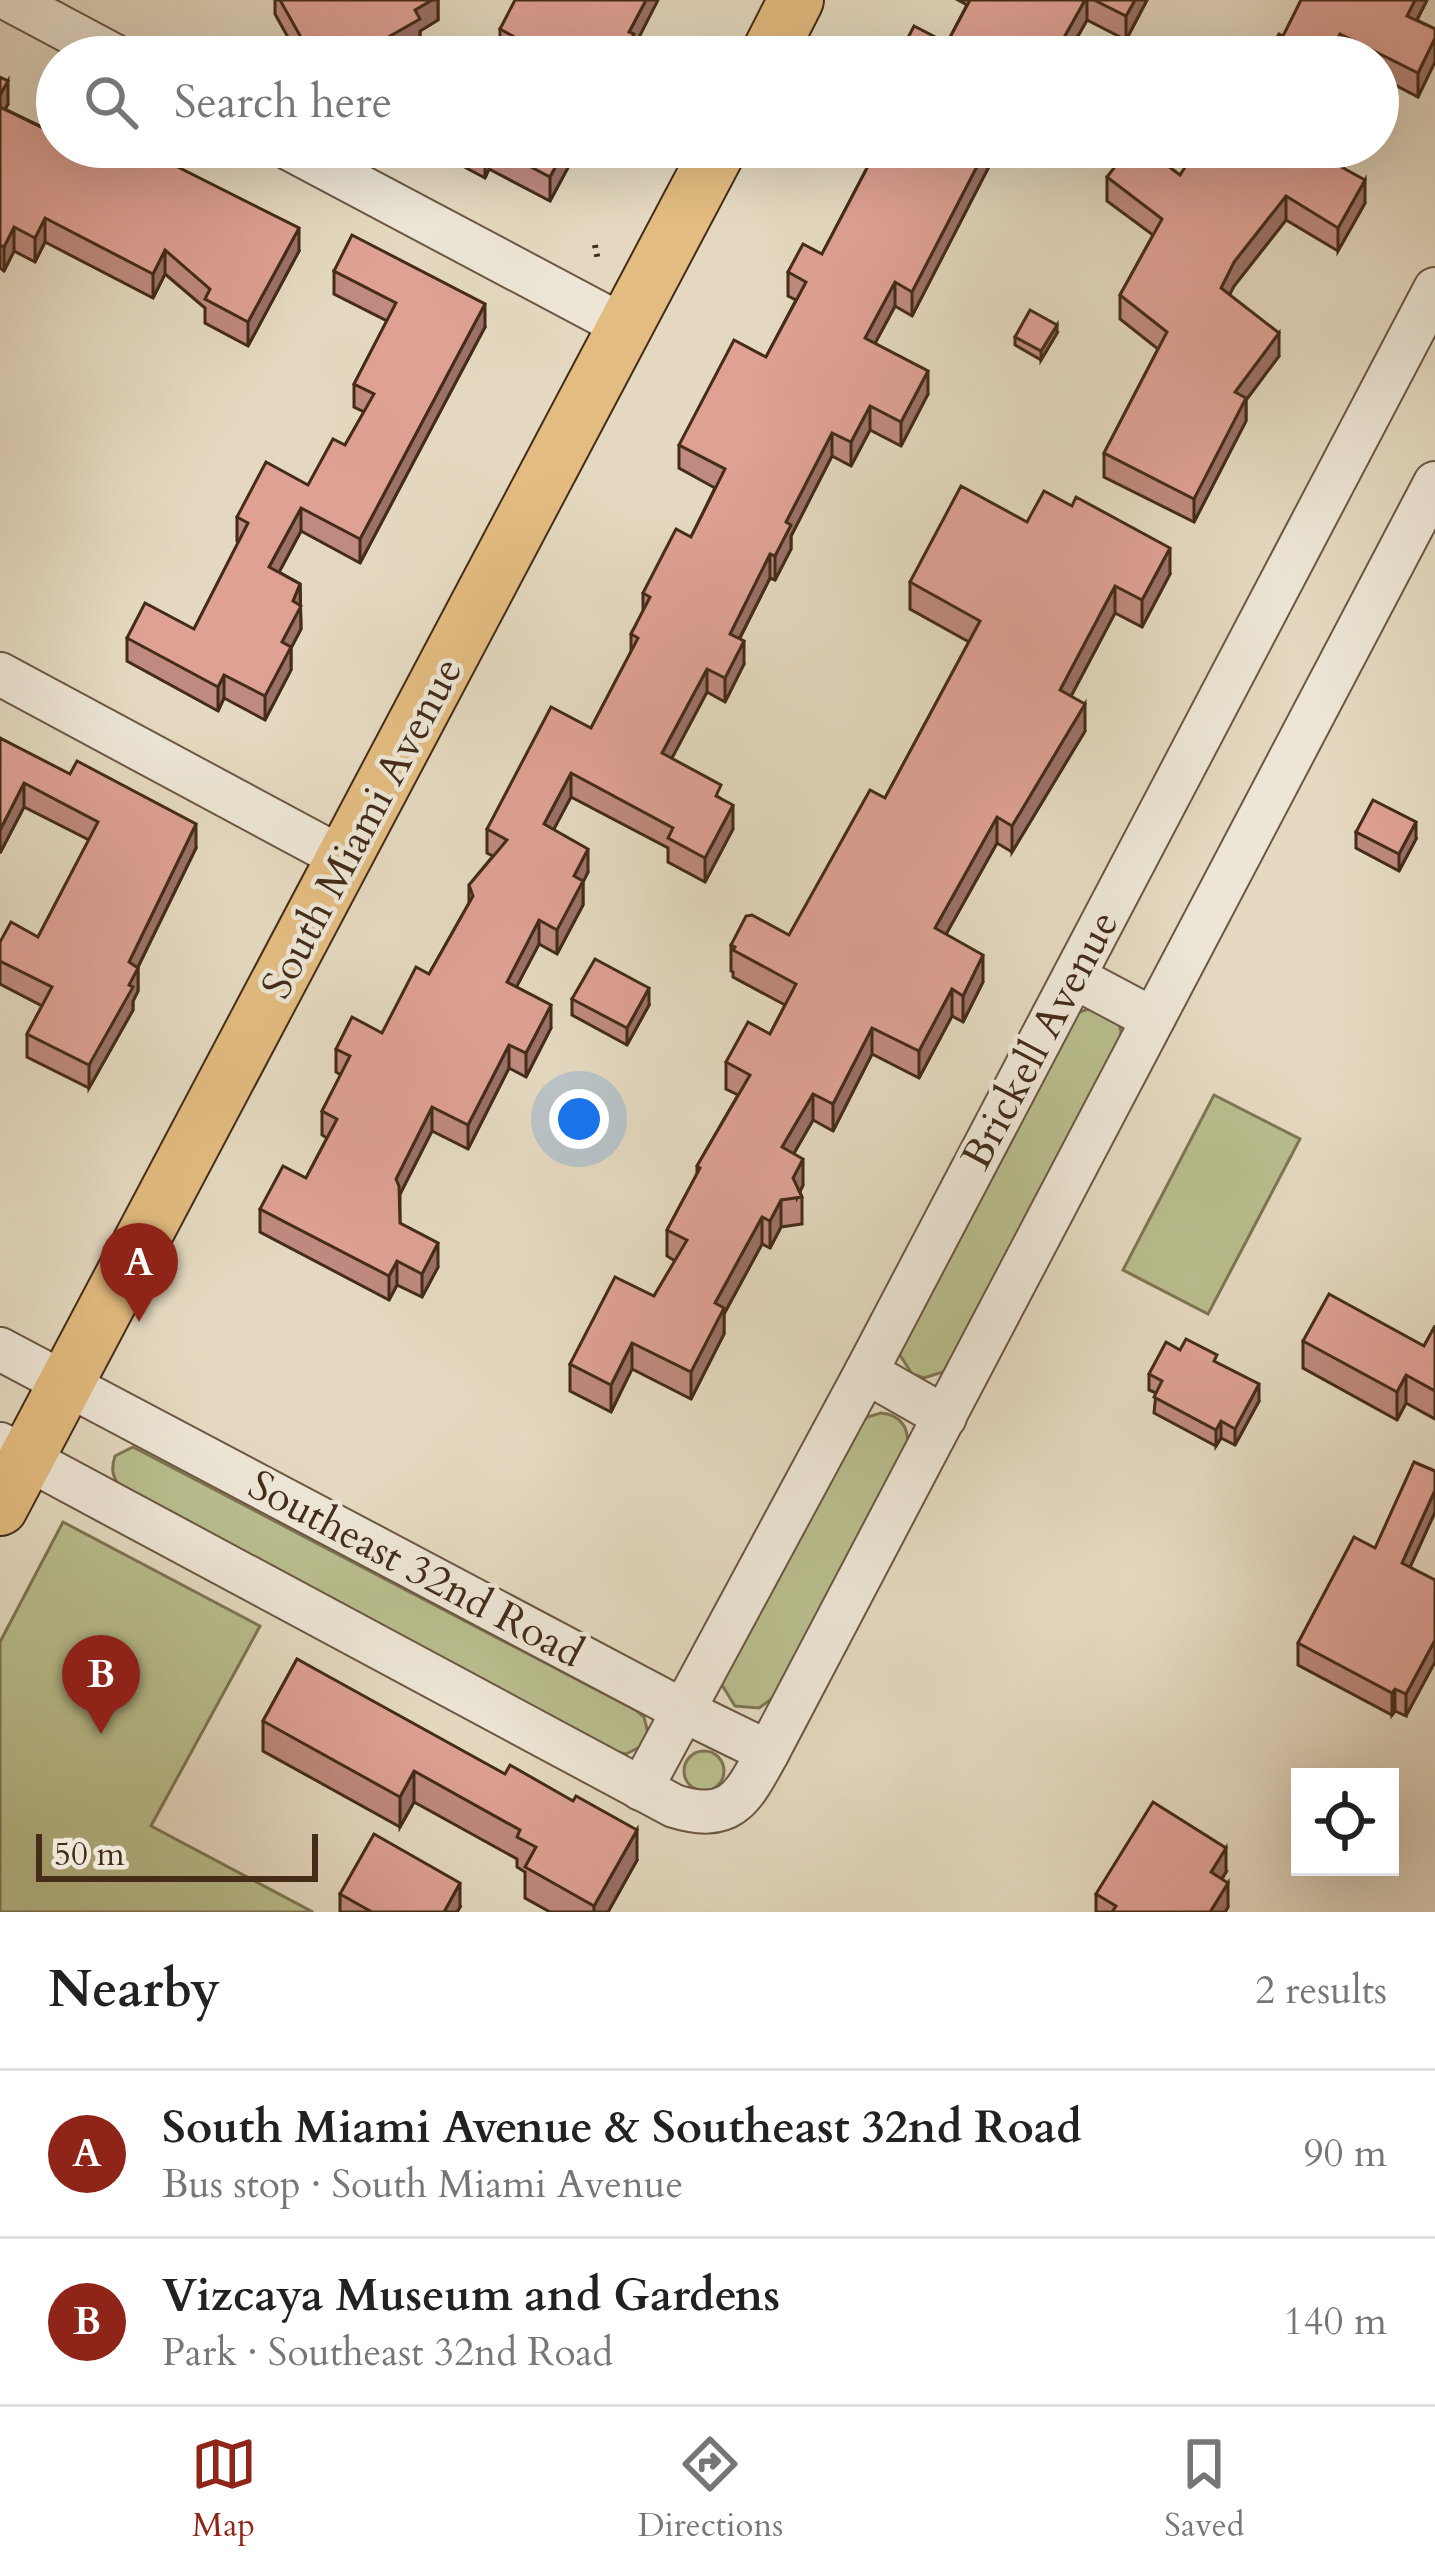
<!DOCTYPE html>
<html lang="en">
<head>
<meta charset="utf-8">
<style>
	:root { --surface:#fff; --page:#f2f2f2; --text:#222; --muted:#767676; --line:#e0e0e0; --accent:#8f2418 }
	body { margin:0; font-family:Cardo,serif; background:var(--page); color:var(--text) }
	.controls { position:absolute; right:36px; bottom:36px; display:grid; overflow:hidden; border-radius:0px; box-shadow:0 12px 48px #0002 }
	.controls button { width:108px; height:108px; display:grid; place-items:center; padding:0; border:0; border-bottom:3px solid var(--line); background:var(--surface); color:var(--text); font:60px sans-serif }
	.scale { position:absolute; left:36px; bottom:30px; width:282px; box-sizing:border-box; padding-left:12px; border:6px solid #442c19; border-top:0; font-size:33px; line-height:42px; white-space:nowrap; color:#442c19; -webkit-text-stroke:9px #ede6d6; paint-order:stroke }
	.you { position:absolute; left:579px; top:1119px; width:42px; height:42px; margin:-30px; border:9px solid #fff; border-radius:50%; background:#1a73e8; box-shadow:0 0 0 18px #1a73e833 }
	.badge { display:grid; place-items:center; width:78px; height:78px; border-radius:50%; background:var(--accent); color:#fff; font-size:39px; font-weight:700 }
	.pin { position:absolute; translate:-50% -99px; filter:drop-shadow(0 3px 6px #0008) }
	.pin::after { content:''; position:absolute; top:63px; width:42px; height:36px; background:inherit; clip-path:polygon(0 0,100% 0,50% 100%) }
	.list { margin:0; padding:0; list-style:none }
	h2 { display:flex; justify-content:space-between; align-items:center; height:156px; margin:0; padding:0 48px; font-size:51px }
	h2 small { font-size:39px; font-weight:400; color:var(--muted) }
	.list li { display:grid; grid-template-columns:78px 1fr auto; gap:36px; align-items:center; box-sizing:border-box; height:168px; padding:0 48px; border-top:3px solid var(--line) }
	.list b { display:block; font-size:45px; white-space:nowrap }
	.list p { margin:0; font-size:39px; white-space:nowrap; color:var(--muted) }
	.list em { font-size:39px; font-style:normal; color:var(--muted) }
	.icon { flex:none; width:66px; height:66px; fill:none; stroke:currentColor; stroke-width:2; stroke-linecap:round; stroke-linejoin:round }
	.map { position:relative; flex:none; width:1435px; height:1912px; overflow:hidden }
	.search { position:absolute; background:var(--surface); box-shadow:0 12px 48px #0002; left:36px; right:36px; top:36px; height:132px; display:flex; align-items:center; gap:30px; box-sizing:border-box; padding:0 42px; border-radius:66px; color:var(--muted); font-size:45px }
	.sheet { height:492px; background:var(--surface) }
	nav { display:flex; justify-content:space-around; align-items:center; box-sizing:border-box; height:168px; border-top:3px solid var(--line); background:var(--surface); font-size:33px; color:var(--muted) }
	nav a { display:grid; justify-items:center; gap:6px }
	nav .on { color:var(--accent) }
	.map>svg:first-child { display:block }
	.green { fill:#b9be8e; stroke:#7e7554; stroke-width:3 }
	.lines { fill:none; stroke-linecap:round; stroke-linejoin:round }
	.minor-casing { stroke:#6c5743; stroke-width:46 }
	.major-casing { stroke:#442c19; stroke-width:58 }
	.path { stroke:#442c19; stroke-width:6; stroke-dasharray:3 6; stroke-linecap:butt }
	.minor { stroke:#ede6d6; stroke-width:42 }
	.major { stroke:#e2bc80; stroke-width:54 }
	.wall { fill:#bf8a7f; stroke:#442c19; stroke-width:3 }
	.shaded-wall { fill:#9b7168; stroke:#442c19; stroke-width:3 }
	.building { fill:#dea194; stroke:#442c19; stroke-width:3 }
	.labels { text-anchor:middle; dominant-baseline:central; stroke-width:9; stroke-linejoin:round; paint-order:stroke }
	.street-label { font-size:42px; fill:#442c19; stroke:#ede6d6 }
</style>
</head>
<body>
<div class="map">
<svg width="1435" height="1912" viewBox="0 0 1435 1912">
	<rect width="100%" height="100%" fill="#e4d9c0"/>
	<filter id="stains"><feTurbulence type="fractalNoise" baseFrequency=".00167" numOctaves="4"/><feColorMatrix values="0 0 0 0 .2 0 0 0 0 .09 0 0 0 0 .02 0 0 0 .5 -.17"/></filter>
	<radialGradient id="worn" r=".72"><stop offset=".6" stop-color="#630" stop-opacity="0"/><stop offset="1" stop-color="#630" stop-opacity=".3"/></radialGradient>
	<g class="green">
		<path d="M1094,1007L1117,1019L1121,1031L1120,1045L946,1371L924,1378L912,1374L898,1352L1069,1022L1080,1012Z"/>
		<path d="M1214,1095L1300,1139L1208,1314L1123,1270Z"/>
		<path d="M881,1413C903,1415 910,1430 907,1451L778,1694L759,1708L735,1706L722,1685L725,1672L857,1428L867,1417Z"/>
		<path d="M133,1447L637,1711L644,1717L648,1733L642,1746L626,1754L616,1752L120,1487C112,1476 111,1469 115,1456Z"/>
		<path d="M63,1522L260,1626L151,1826L313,1912H0V1642Z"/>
		<circle cx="704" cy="1771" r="20"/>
	</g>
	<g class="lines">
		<defs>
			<g id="minor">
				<path d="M10,0L117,57"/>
				<path d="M286,147L627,328"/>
				<path d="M0,674L346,860"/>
				<path d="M1074,977L1153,1019"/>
				<path d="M0,1349L682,1710L768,1752"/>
				<path d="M866,1372L945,1417"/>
				<path d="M0,1444L674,1806C732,1824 743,1797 768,1752L1435,483"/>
				<path d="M641,1789L866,1372L1435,289"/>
			</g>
			<g id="major">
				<path d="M767,57L796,0"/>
				<path d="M0,1508L720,147"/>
			</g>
		</defs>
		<use href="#minor" class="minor-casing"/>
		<use href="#major" class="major-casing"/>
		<path class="path" d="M595,245L598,261"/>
		<use href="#minor" class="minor"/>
		<use href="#major" class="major"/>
	</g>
	<g class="wall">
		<path d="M275,0H438V20L420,31V43L399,55V57H299L275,14Z"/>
		<path d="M958,0H1147L1126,40L1087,20L1066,57H898L947,43L967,5Z"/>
		<path d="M1427,0L1417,20L1435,29L1418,97L1378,76V57H1266L1283,36Z"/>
		<path d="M500,29L634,47V57H508L500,53Z"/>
		<path d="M0,77L8,104L5,109L299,251L248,346L205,323V308L165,274L153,298L45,242L35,262L14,251L4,271L0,268Z"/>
		<path d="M446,147H579L550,201L489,169L485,178L446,157Z"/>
		<path d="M878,147H999L912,316L895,306L875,343L928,394L901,446L870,430L851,466L832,456L791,536V549L775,580L770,578L740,638L744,664L725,702L707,692L671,759L721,799L733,829L705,882L668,862V848L571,797L553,829L588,872L583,882V905L557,954L539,944L516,987L551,1028L526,1077L509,1068L468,1149L432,1131L400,1194V1223L438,1267L422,1297L397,1285L389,1300L260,1232V1209L306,1178L327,1138L322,1135V1111L341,1075L336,1072V1049L382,1033L429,974L469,903V885L493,856L487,853V829L591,728L631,652V634L643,612V593L691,537L715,488L679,468V445L766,357L796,300L788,296V272L822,254Z"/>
		<path d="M1330,160L1365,203L1338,251L1286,220L1234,286L1229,294L1279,356L1246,400V421L1194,522L1104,477V453L1158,349L1120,319V295L1153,235L1107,201V177L1180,175Z"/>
		<path d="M334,271L485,327L360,563L301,531L279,572L300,584L301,629L291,648V670L265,720L224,698L218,711L127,661V638L194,629L239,542L237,541V517L308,485L345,445L364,412L354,407V384L387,321L334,294Z"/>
		<path d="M1057,333L1041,360L1015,345V337Z"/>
		<path d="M1027,522L1170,574L1142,627L1115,613L1071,696L1085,731L1012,852L997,843L946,934L983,982L963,1022L952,1016L919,1078L872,1054L833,1131L813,1120L794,1153L803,1185L800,1192L802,1197V1224L781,1227L770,1248L762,1244L724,1314V1334L691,1399L632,1369L611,1412L570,1391V1364L654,1296L675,1261L667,1256V1230L697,1174V1166L738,1095L726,1089V1062L770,1034L785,1005L733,977V972L731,971V945L789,935L885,798L969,642L910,609V582Z"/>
		<path d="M0,738L196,848L138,967V991L133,1001V1010L89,1088L27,1057V1034L42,1006L0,984V942L38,937L89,840L24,807L0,853Z"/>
		<path d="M1356,832L1416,839L1399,871L1356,848Z"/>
		<path d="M572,999L649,1005L627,1045L572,1015Z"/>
		<path d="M1435,1326V1419L1406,1403L1397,1420L1303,1368V1341L1424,1346Z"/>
		<path d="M1180,1350L1217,1363L1259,1401L1235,1445L1221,1438L1216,1446L1154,1413L1156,1393L1149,1390V1374Z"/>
		<path d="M1435,1512L1410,1567L1406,1716L1395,1711L1392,1715L1298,1665V1643L1375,1548Z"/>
		<path d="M297,1659L637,1860L608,1912H550L525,1898V1872L517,1867V1859L414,1802L400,1827L263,1751V1721Z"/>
		<path d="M1226,1872L1222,1879L1228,1907L1225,1912H1096V1894Z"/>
		<path d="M340,1894L460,1907L457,1912H340Z"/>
	</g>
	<g class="shaded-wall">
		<path d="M432,0H438V20L420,31V43L399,55V57H390V36L415,10Z"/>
		<path d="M646,0H658L634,47V57H621L629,32Z"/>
		<path d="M1085,0H1087V20L1066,57H1053Z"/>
		<path d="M1135,0H1147L1126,40V16Z"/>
		<path d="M1415,0H1427L1407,39V16Z"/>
		<path d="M1340,34V57H1328Z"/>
		<path d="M1435,38V62L1418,97V73Z"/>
		<path d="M334,45V57H313Z"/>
		<path d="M352,46V57H342V50Z"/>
		<path d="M8,81V104L0,119V95Z"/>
		<path d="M489,147V169L485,178V154Z"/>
		<path d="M566,147H579L550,201V177Z"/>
		<path d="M987,147H999L912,316V292Z"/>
		<path d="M1365,180V203L1338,251V228Z"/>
		<path d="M1286,196V220L1234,286L1221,312V288L1234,262Z"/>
		<path d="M45,218V242L35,262V238Z"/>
		<path d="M14,227V251L4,271V247Z"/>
		<path d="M299,228V251L248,346V322Z"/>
		<path d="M165,250V274L153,298V274Z"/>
		<path d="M895,282V306L865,362V338Z"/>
		<path d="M485,304V327L360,563V539Z"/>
		<path d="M1057,325V333L1041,360V351Z"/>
		<path d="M1279,333V356L1246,400V421L1194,522V499L1235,392Z"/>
		<path d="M928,371V394L901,446V422Z"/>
		<path d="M870,406V430L851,466V442Z"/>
		<path d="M832,433V456L791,536V549L775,580V556L786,522Z"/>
		<path d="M301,508V531L269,591V567Z"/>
		<path d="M1170,548V574L1142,627V600Z"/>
		<path d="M770,554V578L730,657V634Z"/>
		<path d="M300,584L301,629L291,648V670L265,720V696L293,601Z"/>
		<path d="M1115,586V613L1060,717V690Z"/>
		<path d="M744,641V664L725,702V678Z"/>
		<path d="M707,669V692L662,777V753Z"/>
		<path d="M224,675V698L218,711V687Z"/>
		<path d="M1085,704V731L1012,852V826Z"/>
		<path d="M571,773V797L544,848V824Z"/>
		<path d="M24,783V807L0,853V830Z"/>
		<path d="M733,805V829L705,882V858Z"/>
		<path d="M997,817V843L935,954V928Z"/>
		<path d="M1416,822V839L1399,871V854Z"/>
		<path d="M196,824V848L131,981L138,968V991L133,1001V1010L89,1088V1065L129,962Z"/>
		<path d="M588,849V872L583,882V905L557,954V930L574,876Z"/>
		<path d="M539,920V944L507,1005V982Z"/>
		<path d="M983,955V982L963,1022V996Z"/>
		<path d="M649,988V1005L627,1045V1028Z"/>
		<path d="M952,989V1016L919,1078V1051Z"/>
		<path d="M551,1005V1028L526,1077V1053Z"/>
		<path d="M872,1028V1054L833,1131V1104Z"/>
		<path d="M509,1045V1068L468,1149V1125Z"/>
		<path d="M813,1094V1120L782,1174V1147Z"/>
		<path d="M432,1107V1131L396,1202V1179Z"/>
		<path d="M803,1159V1185L797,1198L793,1178Z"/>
		<path d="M781,1200V1227L770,1248V1221Z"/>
		<path d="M762,1217V1244L724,1314V1334L691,1399V1372L715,1303Z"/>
		<path d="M438,1243V1267L422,1297V1274Z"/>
		<path d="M397,1261V1285L389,1300V1276Z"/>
		<path d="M632,1343V1369L611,1412V1385Z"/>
		<path d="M1406,1375V1403L1397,1420V1392Z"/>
		<path d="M1259,1384V1401L1235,1445V1429Z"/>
		<path d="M1221,1421V1438L1216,1446V1430Z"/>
		<path d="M1435,1490V1512L1402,1585V1563Z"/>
		<path d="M1435,1640V1662L1406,1716V1694Z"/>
		<path d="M1395,1689V1711L1392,1715V1693Z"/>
		<path d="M414,1771V1802L400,1827V1797Z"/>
		<path d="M637,1830V1860L608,1912H594V1906Z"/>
		<path d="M1226,1848V1872L1211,1896V1872Z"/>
		<path d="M460,1883V1907L457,1912H444Z"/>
		<path d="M1228,1883V1907L1225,1912H1210Z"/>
	</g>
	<g class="building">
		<path d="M280,0H432L415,10L420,19L390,36L399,52L390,57H358L352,46L342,50L334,45L312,57Z"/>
		<path d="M515,0H646L629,32L634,34L621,57H551L500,29Z"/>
		<path d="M970,0H1085L1053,57H898L914,26L947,43Z"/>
		<path d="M1094,0H1135L1126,16Z"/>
		<path d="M1301,0H1415L1407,16L1435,29V38L1418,73L1340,34L1328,57H1266L1279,34L1283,36Z"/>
		<path d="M0,77L8,81L0,95Z"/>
		<path d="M0,107L45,129L48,123L56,127L57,126V147H138L299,228L248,322L205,299L210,289L165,250L153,274L45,218L35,238L14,227L4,247L0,245Z"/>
		<path d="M472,147H488L485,154Z"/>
		<path d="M493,147H566L550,177Z"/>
		<path d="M878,147H987L912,292L895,282L865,338L928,371L901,422L870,406L851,442L832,433L786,522L791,525L775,556L770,554L730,634L744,641L725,678L707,669L662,753L721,785L716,796L733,805L705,858L668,838L673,828L571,773L544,824L588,849L574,876L583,881L557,930L539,920L507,982L551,1005L526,1053L509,1045L468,1125L432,1107L396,1179L399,1186L400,1223L438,1243L422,1274L397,1261L389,1276L260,1209L283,1166L306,1178L337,1119L322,1111L350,1056L336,1049L352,1017L382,1033L416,967L429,974L473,896L469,885L507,840L487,829L551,707L591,728L638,638L631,634L650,597L643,593L676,529L691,537L725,469L679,445L734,340L766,357L806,282L788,272L803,244L822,254Z"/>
		<path d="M1130,147H1143L1180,175L1198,147H1324L1330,150L1325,158L1365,180L1338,228L1286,196L1234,262L1221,288L1279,333L1235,392L1246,398L1194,499L1104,453L1167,332L1120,295L1162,219L1107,177Z"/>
		<path d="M352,235L485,304L360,539L301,508L269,567L300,584L293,601L301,606L282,642L291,647L265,696L224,675L218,687L127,638L145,603L194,629L248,523L237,517L266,462L308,485L333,439L345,445L374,394L354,384L396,303L334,271Z"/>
		<path d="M1030,310L1057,325L1041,351L1015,337Z"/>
		<path d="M961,486L1027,522L1044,491L1072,506L1076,497L1170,548L1142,600L1115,586L1060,690L1085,704L1012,826L997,817L935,928L983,955L963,996L952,989L919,1051L872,1028L833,1104L813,1094L782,1147L803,1159L793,1178L802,1197L781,1200L770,1221L762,1217L715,1303L724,1308L691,1372L632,1343L611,1385L570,1364L615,1277L654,1296L687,1240L667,1230L700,1168L697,1166L750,1075L726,1062L748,1022L770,1034L796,984L733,950L735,947L731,945L746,916L752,915L789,935L870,790L885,798L980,621L910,582Z"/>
		<path d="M0,738L70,774L77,761L196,824L129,962L138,968L129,985L133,987L89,1065L27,1034L52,987L0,961V942L11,922L38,937L98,822L24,783L0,830Z"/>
		<path d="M1373,800L1416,822L1399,854L1356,832Z"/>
		<path d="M595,959L649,988L627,1028L572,999Z"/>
		<path d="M1329,1294L1424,1346L1435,1326V1391L1406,1375L1397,1392L1303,1341Z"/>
		<path d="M1186,1339L1217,1355L1214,1361L1259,1384L1235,1429L1221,1421L1216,1430L1154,1397L1162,1381L1149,1374L1166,1342L1180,1350Z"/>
		<path d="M1414,1462L1435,1471V1490L1402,1563L1435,1580V1640L1406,1694L1395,1689L1392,1693L1298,1643L1354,1537L1375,1548Z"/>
		<path d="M297,1659L505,1774L510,1765L573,1801L576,1796L637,1830L594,1906L525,1867L536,1847L517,1837L520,1830L414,1771L400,1797L263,1721Z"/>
		<path d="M1153,1802L1226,1848L1211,1872L1228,1883L1210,1912H1112L1116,1906L1096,1894Z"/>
		<path d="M374,1834L460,1883L444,1912H372L340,1894Z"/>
	</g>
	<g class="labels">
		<g class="street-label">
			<text transform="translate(362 828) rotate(-62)">South Miami Avenue</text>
			<text transform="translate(1040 1040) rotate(-62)">Brickell Avenue</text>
			<text transform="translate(416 1569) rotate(28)">Southeast 32nd Road</text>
		</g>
	</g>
	<rect width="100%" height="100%" filter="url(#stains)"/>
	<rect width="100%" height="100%" fill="url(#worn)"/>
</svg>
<div class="controls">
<button><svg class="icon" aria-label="locate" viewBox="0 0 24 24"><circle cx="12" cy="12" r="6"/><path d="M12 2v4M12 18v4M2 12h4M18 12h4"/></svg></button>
</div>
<div class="scale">50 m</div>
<div class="you"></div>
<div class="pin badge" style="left:139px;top:1322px">A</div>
<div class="pin badge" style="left:101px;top:1734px">B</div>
<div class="search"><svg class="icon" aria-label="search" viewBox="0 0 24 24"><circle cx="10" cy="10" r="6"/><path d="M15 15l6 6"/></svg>Search here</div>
</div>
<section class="sheet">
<h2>Nearby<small>2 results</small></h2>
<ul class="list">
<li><span class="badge">A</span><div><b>South Miami Avenue &amp; Southeast 32nd Road</b><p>Bus stop · South Miami Avenue</p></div><em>90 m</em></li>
<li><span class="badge">B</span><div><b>Vizcaya Museum and Gardens</b><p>Park · Southeast 32nd Road</p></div><em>140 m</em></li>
</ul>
</section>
<nav>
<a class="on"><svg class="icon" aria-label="map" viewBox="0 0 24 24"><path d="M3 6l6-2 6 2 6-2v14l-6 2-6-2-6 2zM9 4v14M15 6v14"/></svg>Map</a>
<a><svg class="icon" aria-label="directions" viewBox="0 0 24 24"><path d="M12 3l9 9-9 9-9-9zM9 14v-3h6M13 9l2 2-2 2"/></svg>Directions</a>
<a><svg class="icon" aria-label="saved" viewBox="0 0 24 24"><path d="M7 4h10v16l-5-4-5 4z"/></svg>Saved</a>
</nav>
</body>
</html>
